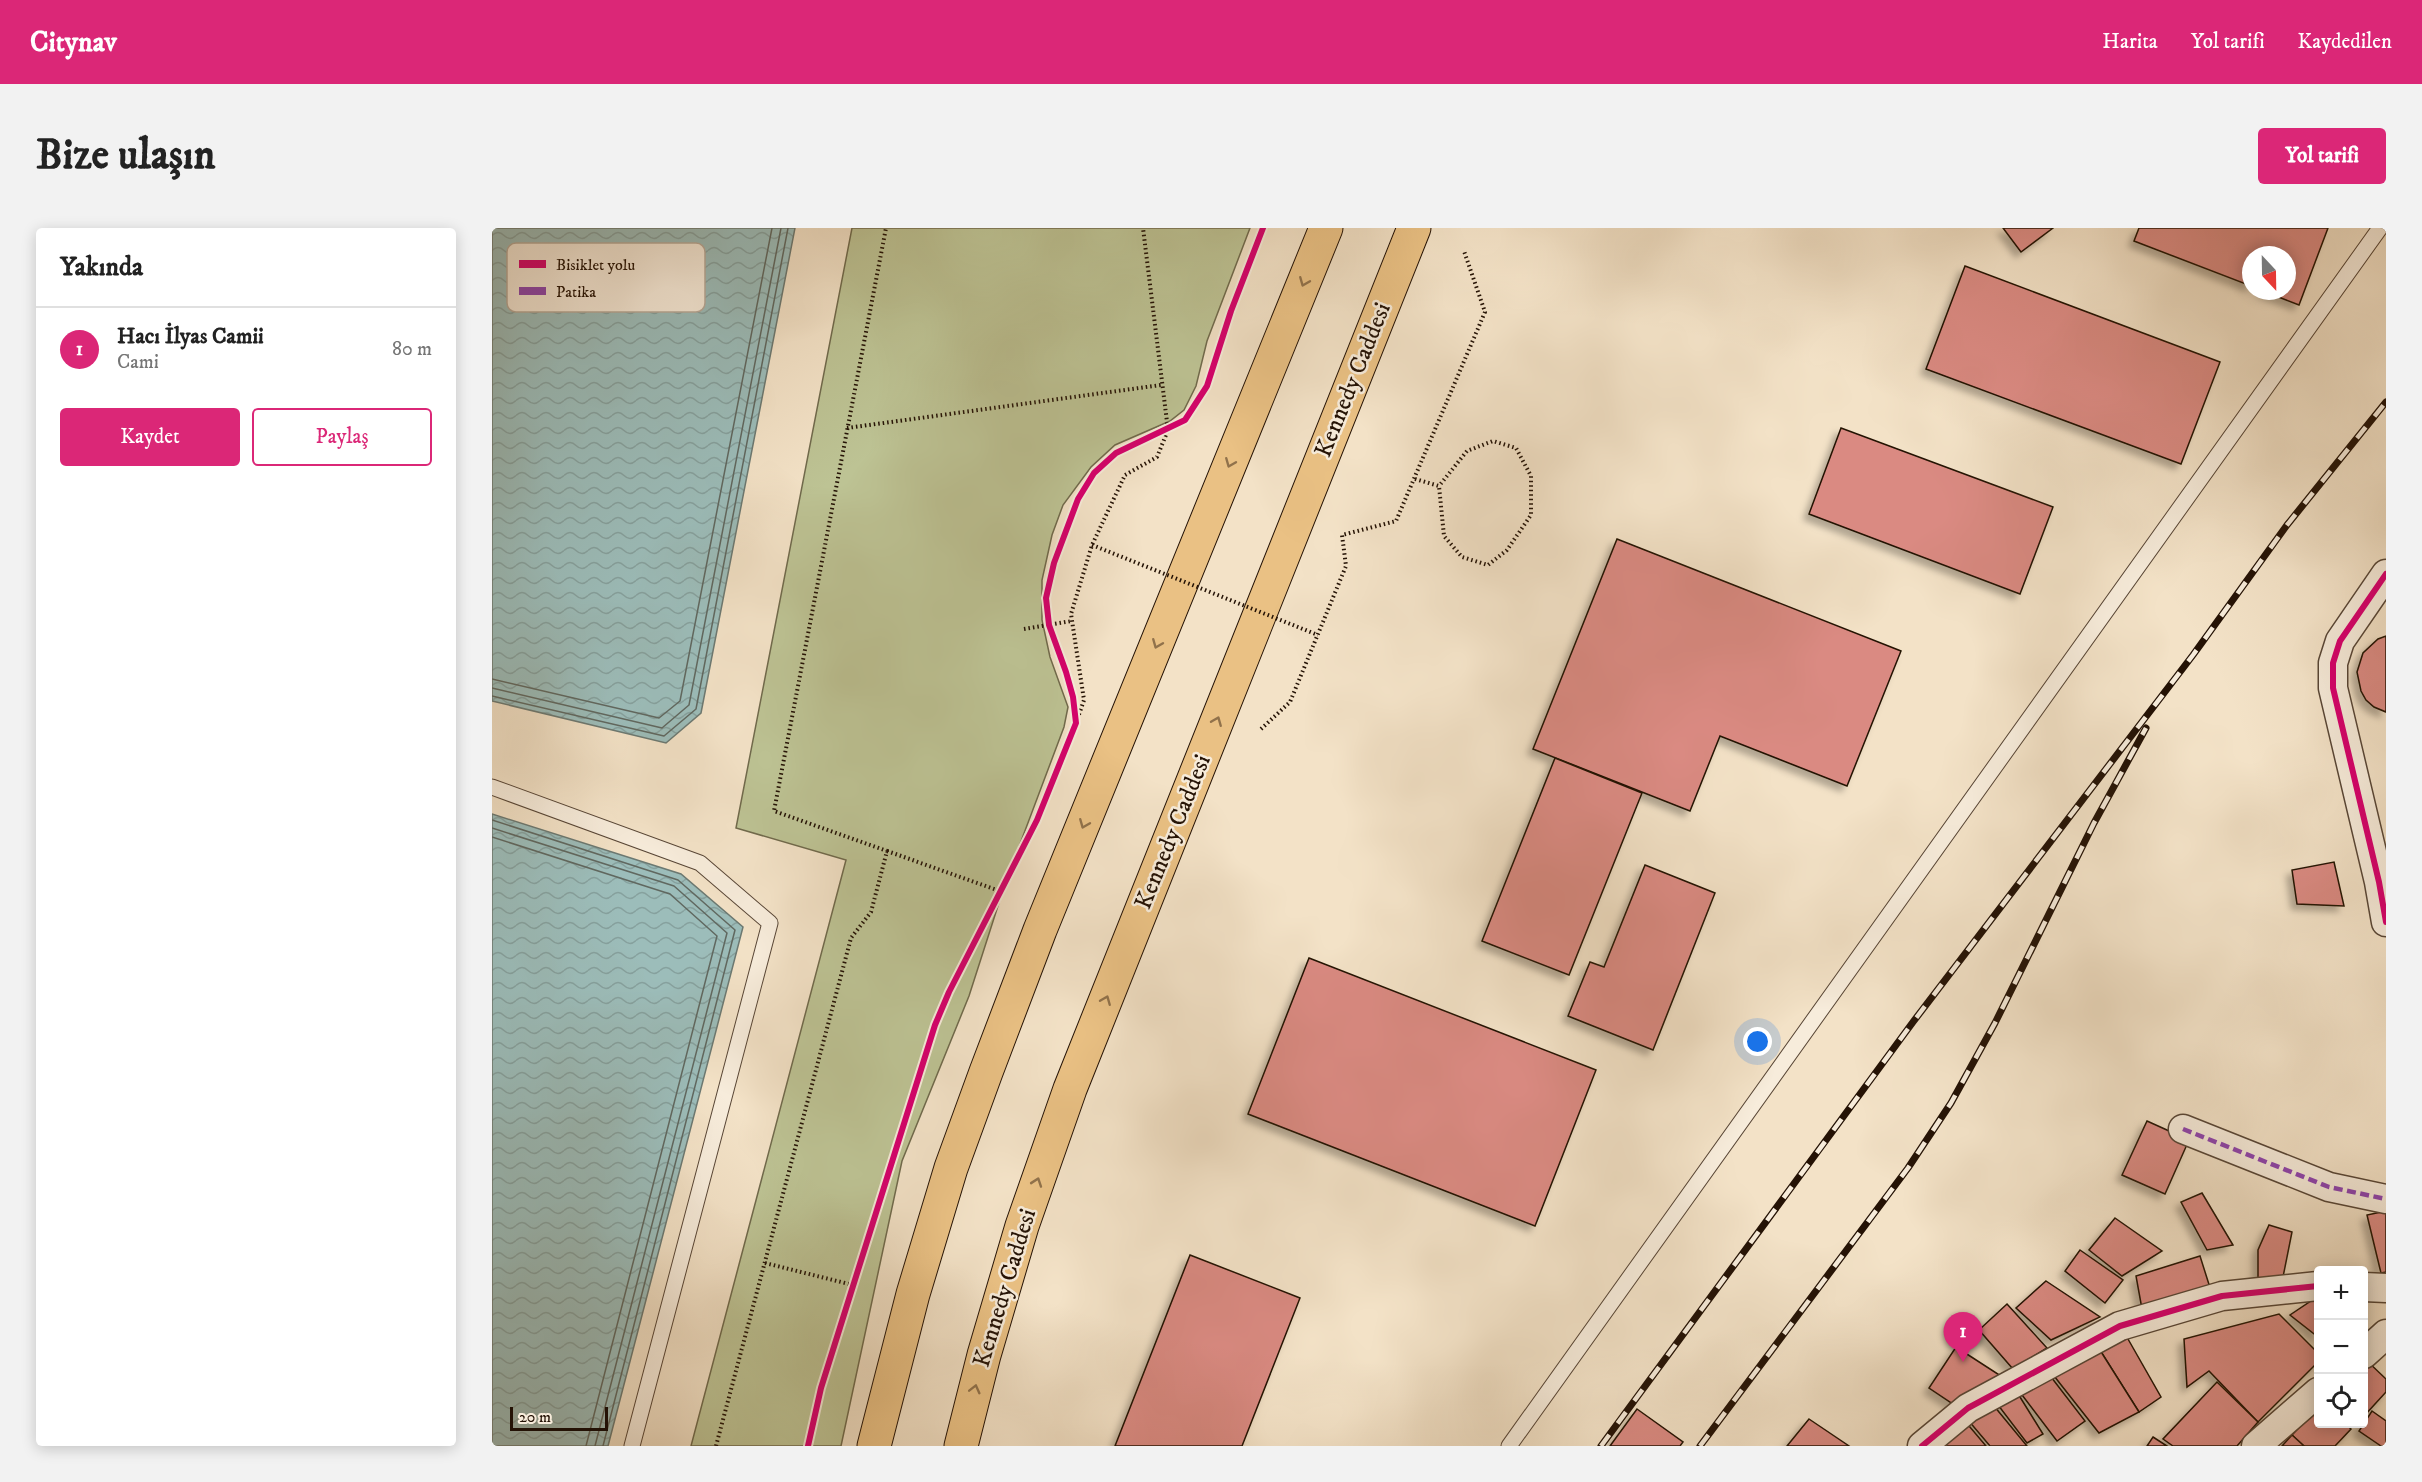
<!DOCTYPE html>
<html lang="tr">
<head>
<meta charset="utf-8">
<style>
	:root { --surface:#fff; --page:#f2f2f2; --text:#222; --muted:#767676; --line:#e0e0e0; --accent:#db2777 }
	body { margin:0; font-family:"IM FELL DW Pica",serif; background:var(--page); color:var(--text) }
	.controls { position:absolute; right:18px; bottom:18px; display:grid; overflow:hidden; border-radius:6px; box-shadow:0 3px 15px #0003 }
	.controls button { width:54px; height:54px; display:grid; place-items:center; padding:0; border:0; border-bottom:2px solid var(--line); background:var(--surface); color:var(--text); font:30px sans-serif }
	.compass { position:absolute; left:1750px; top:18px; width:54px; height:54px; border-radius:50%; background:var(--surface); box-shadow:0 3px 15px #0003; rotate:158deg }
	.scale { position:absolute; left:18px; bottom:15px; width:98px; box-sizing:border-box; padding-left:6px; border:3px solid #241205; border-top:0; font-size:16px; line-height:21px; white-space:nowrap; color:#241205; -webkit-text-stroke:4px #f7ecdb; paint-order:stroke }
	.you { position:absolute; left:1266px; top:814px; width:21px; height:21px; margin:-15px; border:4px solid #fff; border-radius:50%; background:#1a73e8; box-shadow:0 0 0 9px #1a73e833 }
	.badge { display:grid; place-items:center; width:39px; height:39px; border-radius:50%; background:var(--accent); color:#fff; font-size:20px; font-weight:700 }
	.pin { position:absolute; translate:-50% -50px; filter:drop-shadow(0 2px 3px #0008) }
	.pin::after { content:''; position:absolute; top:32px; width:21px; height:18px; background:inherit; clip-path:polygon(0 0,100% 0,50% 100%) }
	.list { margin:0; padding:0; list-style:none }
	h2 { display:flex; justify-content:space-between; align-items:center; height:78px; margin:0; padding:0 24px; font-size:26px }
	h2 small { font-size:20px; font-weight:400; color:var(--muted) }
	.list li { display:grid; grid-template-columns:39px 1fr auto; gap:18px; align-items:center; box-sizing:border-box; height:84px; padding:0 24px; border-top:2px solid var(--line) }
	.list b { display:block; font-size:22px; white-space:nowrap }
	.list p { margin:0; font-size:20px; white-space:nowrap; color:var(--muted) }
	.list em { font-size:20px; font-style:normal; color:var(--muted) }
	.actions { display:flex; gap:12px; padding:18px 24px }
	.actions a { flex:1; padding:14px 0; border:2px solid var(--accent); border-radius:6px; text-align:center; font-size:21px; color:var(--accent) }
	.actions .main { background:var(--accent); color:#fff }
	.icon { flex:none; width:33px; height:33px; fill:none; stroke:currentColor; stroke-width:2; stroke-linecap:round; stroke-linejoin:round }
	.map { position:relative; flex:none; width:1894px; height:1218px; overflow:hidden; border-radius:6px }
	header { display:flex; align-items:center; gap:36px; box-sizing:border-box; height:84px; padding:0 30px; background:var(--accent); color:#fff }
	header strong { font-size:28px }
	nav { display:flex; gap:33px; margin-inline-start:auto; font-size:21px }
	.intro { display:flex; align-items:center; justify-content:space-between; box-sizing:border-box; height:144px; padding:0 36px }
	h1 { margin:0; font-size:42px }
	.button { padding:15px 27px; border-radius:6px; background:var(--accent); color:#fff; font-size:21px; font-weight:700 }
	main { display:flex; gap:36px; padding:0 36px }
	aside { flex:1; background:var(--surface); border-radius:6px; box-shadow:0 3px 15px #0003 }
	.map>svg:first-child { display:block }
	.green { fill:#bdc394; stroke:#706a4c; stroke-width:1.5 }
	.water { fill:url(#water-waves); stroke:#6c7972; stroke-width:1.5 }
	.lines { fill:none; stroke-linecap:round; stroke-linejoin:round }
	.shore { stroke:#606860; stroke-width:1.5 }
	.building { fill:#da8a82; stroke:#241205; stroke-width:1.5; filter:url(#shadow) }
	.lane-casing { stroke:#584636; stroke-width:17 }
	.street-casing { stroke:#584636; stroke-width:31 }
	.highway-casing { stroke:#241205; stroke-width:35 }
	.path { stroke:#241205; stroke-width:4; stroke-dasharray:1.5 3; stroke-linecap:butt }
	.lane { stroke:#f7ecdb; stroke-width:15 }
	.street { stroke:#f7ecdb; stroke-width:28 }
	.highway { stroke:#eac184; stroke-width:33 }
	.rail-casing { stroke:#241205; stroke-width:7 }
	.rail { stroke:#f7ecdb; stroke-width:4.5; stroke-dasharray:14; stroke-linecap:butt }
	.path-bridge { stroke:#241205; stroke-width:4; stroke-dasharray:1.5 3; stroke-linecap:butt }
	.quiet { stroke:#8e44ad; stroke-width:4.5; stroke-dasharray:9 4.5; stroke-linecap:butt }
	.cycleway-casing { stroke:#f7ecdb; stroke-width:10 }
	.cycleway { stroke:#d6006c; stroke-width:6 }
	.oneway { stroke:#91724b }
	.labels { text-anchor:middle; dominant-baseline:central; stroke-width:5; stroke-linejoin:round; paint-order:stroke }
	.street-label { font-size:24px; fill:#241205; stroke:#f7ecdb }
	.key { fill:#f7ecdb; stroke:#b8ab9b; stroke-width:1.5 }
	.key-label { font-size:16px; fill:#241205 }
</style>
</head>
<body>
<header>
<strong>Citynav</strong>
<nav><a>Harita</a><a>Yol tarifi</a><a>Kaydedilen</a></nav>
</header>
<div class="intro"><h1>Bize ulaşın</h1><a class="button">Yol tarifi</a></div>
<main>
<aside>
<h2>Yakında<small></small></h2>
<ul class="list">
<li><span class="badge">1</span><div><b>Hacı İlyas Camii</b><p>Cami</p></div><em>80 m</em></li>
</ul>
<div class="actions"><a class="main">Kaydet</a><a>Paylaş</a></div>
</aside>
<div class="map">
<svg width="1894" height="1218" viewBox="0 0 1894 1218">
	<defs>
		<pattern id="water-waves" width="16" height="10" patternUnits="userSpaceOnUse" patternTransform="scale(1.5)"><rect width="16" height="10" fill="#9cbdba"/><path d="M0 5q4-4 8 0t8 0" fill="none" stroke="#86a19e"/></pattern>
		<filter id="shadow"><feDropShadow dx="-5.5" dy="5.5" stdDeviation="3" flood-color="#0004"/></filter>
	</defs>
	<rect width="100%" height="100%" fill="#f3e2c7"/>
	<filter id="stains"><feTurbulence type="fractalNoise" baseFrequency=".00333" numOctaves="4"/><feColorMatrix values="0 0 0 0 .2 0 0 0 0 .09 0 0 0 0 .02 0 0 0 .5 -.17"/></filter>
	<radialGradient id="worn" r=".72"><stop offset=".6" stop-color="#630" stop-opacity="0"/><stop offset="1" stop-color="#630" stop-opacity=".3"/></radialGradient>
	<path class="green" d="M360,0H758L715,113L704,158L692,182L678,193L623,217L599,239L571,277L560,307L550,352V392L558,429L576,479L572,499L513,656L477,768L410,933L349,1218H199L354,632L244,600Z"/>
	<g class="water">
		<path d="M0,0H303L209,485L174,515L0,473Z"/>
		<path d="M0,586L189,646L251,699L116,1218H0Z"/>
	</g>
	<g class="lines">
		<g class="shore">
			<path d="M0,451L167,490L188,473L280,0"/>
			<path d="M0,460L170,500L197,477L289,0"/>
			<path d="M0,468L172,508L204,481L296,0"/>
			<path d="M0,592L186,652L243,702L111,1218"/>
			<path d="M0,600L182,658L235,705L103,1218"/>
			<path d="M0,609L178,666L225,708L94,1218"/>
		</g>
	</g>
	<g class="building">
		<path d="M1511,0H1561L1529,24Z"/>
		<path d="M1647,0H1836L1807,77L1771,63H1795V27H1759V58L1642,13Z"/>
		<path d="M1473,38L1728,134L1689,236L1434,141Z"/>
		<path d="M1349,200L1561,279L1528,366L1317,286Z"/>
		<path d="M1125,311L1409,423L1355,558L1228,508L1198,583L1041,521Z"/>
		<path d="M1894,408V484L1882,479L1874,472L1869,463L1865,444L1871,425L1886,411Z"/>
		<path d="M1063,530L1150,565L1077,747L990,713Z"/>
		<path d="M1842,634L1852,678L1805,676L1800,642Z"/>
		<path d="M1153,637L1223,665L1161,822L1076,788L1098,734L1112,739Z"/>
		<path d="M817,730L1104,842L1043,998L756,886Z"/>
		<path d="M1655,893L1697,912L1673,966L1630,947Z"/>
		<path d="M1710,965L1741,1017L1715,1022L1689,974Z"/>
		<path d="M1894,983V1044L1889,1045L1875,987Z"/>
		<path d="M1623,990L1670,1023L1630,1048L1597,1022Z"/>
		<path d="M1777,997L1800,1004L1790,1054L1766,1052V1022Z"/>
		<path d="M1588,1022L1631,1052L1613,1075L1573,1043Z"/>
		<path d="M698,1027L808,1070L750,1218H623Z"/>
		<path d="M1708,1028L1720,1066L1650,1081L1644,1048Z"/>
		<path d="M1554,1053L1608,1089L1559,1112L1524,1080Z"/>
		<path d="M1822,1071L1826,1074V1109L1798,1087Z"/>
		<path d="M1515,1076L1555,1120L1521,1141L1487,1102Z"/>
		<path d="M1787,1086L1826,1125V1134L1766,1194L1717,1143L1695,1159L1692,1111Z"/>
		<path d="M1632,1104L1669,1169L1647,1184L1606,1119Z"/>
		<path d="M1464,1119L1512,1150L1464,1178L1437,1160Z"/>
		<path d="M1606,1119L1647,1184L1607,1205L1555,1139Z"/>
		<path d="M1873,1131L1894,1151V1164L1872,1188Z"/>
		<path d="M1556,1145L1593,1193L1565,1213L1527,1163Z"/>
		<path d="M1725,1154L1766,1194L1745,1218H1681L1671,1211Z"/>
		<path d="M1523,1161L1551,1206L1535,1215L1503,1173Z"/>
		<path d="M1502,1178L1535,1218H1498L1476,1192Z"/>
		<path d="M1826,1179V1196H1853L1859,1201L1843,1218H1812L1800,1207Z"/>
		<path d="M1145,1181L1191,1214L1188,1218H1118Z"/>
		<path d="M1880,1183L1894,1193V1218H1889L1867,1203Z"/>
		<path d="M1317,1191L1357,1218H1295Z"/>
		<path d="M1472,1192L1494,1218H1450Z"/>
		<path d="M1800,1207L1812,1218H1790Z"/>
		<path d="M1661,1209L1675,1218H1655Z"/>
	</g>
	<g class="lines">
		<defs>
			<g id="lane">
				<path d="M0,559L208,635L278,695L140,1218"/>
				<path d="M1017,1218L1888,0"/>
			</g>
			<g id="street">
				<path d="M1894,346L1848,413L1841,435V460L1887,654L1894,694"/>
				<path d="M1691,901L1837,959L1894,971"/>
				<path d="M1872,1059L1894,1060"/>
				<path d="M1872,1126L1894,1106"/>
				<path d="M1430,1218L1476,1180L1628,1098L1730,1068L1826,1058"/>
				<path d="M1764,1218L1826,1164"/>
			</g>
			<g id="highway">
				<path d="M382,1218L421,1066L459,940L494,844L548,702L834,0"/>
				<path d="M469,1218L492,1127L530,998L578,861L922,0"/>
			</g>
		</defs>
		<use href="#lane" class="lane-casing"/>
		<use href="#street" class="street-casing"/>
		<use href="#highway" class="highway-casing"/>
		<g class="path">
			<path d="M355,200L669,157"/>
			<path d="M923,251L947,258L952,308L970,329L996,337L1015,322L1039,287V248L1024,220L1001,213L975,223L947,258"/>
			<path d="M532,401L580,393"/>
			<path d="M584,495L592,472L579,386L600,317L633,247L665,229L676,202L651,0"/>
			<path d="M769,501L798,474L854,338L850,307L904,293L993,84L972,23"/>
			<path d="M395,623L508,663"/>
			<path d="M273,1035L361,1057"/>
			<path d="M224,1218L359,710L379,684L395,623L282,583L394,0"/>
		</g>
		<use href="#lane" class="lane"/>
		<use href="#street" class="street"/>
		<use href="#highway" class="highway"/>
		<defs>
			<g id="rail">
				<path d="M1109,1218L1421,794L1701,427L1795,297L1894,174"/>
				<path d="M1208,1218L1416,940L1459,875L1503,795L1602,595L1654,500"/>
			</g>
		</defs>
		<use href="#rail" class="rail-casing"/>
		<use href="#rail" class="rail"/>
		<path class="path-bridge" d="M600,317L826,407"/>
		<path class="quiet" d="M1691,901L1837,959L1894,971"/>
		<defs>
			<g id="cycleway">
				<path d="M1894,346L1848,413L1841,435V460L1887,654L1894,694"/>
				<path d="M316,1218L329,1160L443,797L457,764L545,592L584,495L581,469L574,444L557,397L554,370L562,335L586,271L602,245L624,225L693,192L715,158L739,83L771,0"/>
				<path d="M1430,1218L1476,1180L1628,1098L1730,1068L1826,1058"/>
			</g>
		</defs>
		<use href="#cycleway" class="cycleway-casing"/>
		<use href="#cycleway" class="cycleway"/>
	</g>
	<defs><path id="oneway-chevron" d="M-2-3.5L2.5 0L-2 3.5" fill="none" stroke-width="1.6" stroke-linecap="round" stroke-linejoin="round" transform="scale(1.5)"/></defs>
	<g class="oneway">
		<use href="#oneway-chevron" transform="translate(812 54) rotate(112)"/>
		<use href="#oneway-chevron" transform="translate(738 235) rotate(112)"/>
		<use href="#oneway-chevron" transform="translate(665 416) rotate(112)"/>
		<use href="#oneway-chevron" transform="translate(725 493) rotate(-68)"/>
		<use href="#oneway-chevron" transform="translate(592 596) rotate(112)"/>
		<use href="#oneway-chevron" transform="translate(614 772) rotate(-68)"/>
		<use href="#oneway-chevron" transform="translate(545 954) rotate(-71)"/>
		<use href="#oneway-chevron" transform="translate(483 1161) rotate(-76)"/>
	</g>
	<g class="labels">
		<g class="street-label">
			<text transform="translate(861 152) rotate(-68)">Kennedy Caddesi</text>
			<text transform="translate(681 604) rotate(-68)">Kennedy Caddesi</text>
			<text transform="translate(513 1060) rotate(-73)">Kennedy Caddesi</text>
		</g>
	</g>
	<rect x="15" y="15" width="198" height="69" rx="9" class="key"/>
	<rect x="27" y="32" width="27" height="8" fill="#d6006c"/>
	<rect x="27" y="59" width="27" height="8" fill="#8e44ad"/>
	<g class="key-label">
		<text x="64" y="42">Bisiklet yolu</text>
		<text x="64" y="69">Patika</text>
	</g>
	<rect width="100%" height="100%" filter="url(#stains)"/>
	<rect width="100%" height="100%" fill="url(#worn)"/>
</svg>
<div class="controls">
<button>+</button>
<button>−</button>
<button><svg class="icon" aria-label="locate" viewBox="0 0 24 24"><circle cx="12" cy="12" r="6"/><path d="M12 2v4M12 18v4M2 12h4M18 12h4"/></svg></button>
</div>
<svg class="compass" viewBox="-18 -18 36 36"><path d="M0-13l5 13h-10z" fill="#e53935"/><path d="M0 13l5-13h-10z" fill="#767676"/></svg>
<div class="scale">20 m</div>
<div class="you"></div>
<div class="pin badge" style="left:1471px;top:1134px">1</div>
</div>
</main>
</body>
</html>
